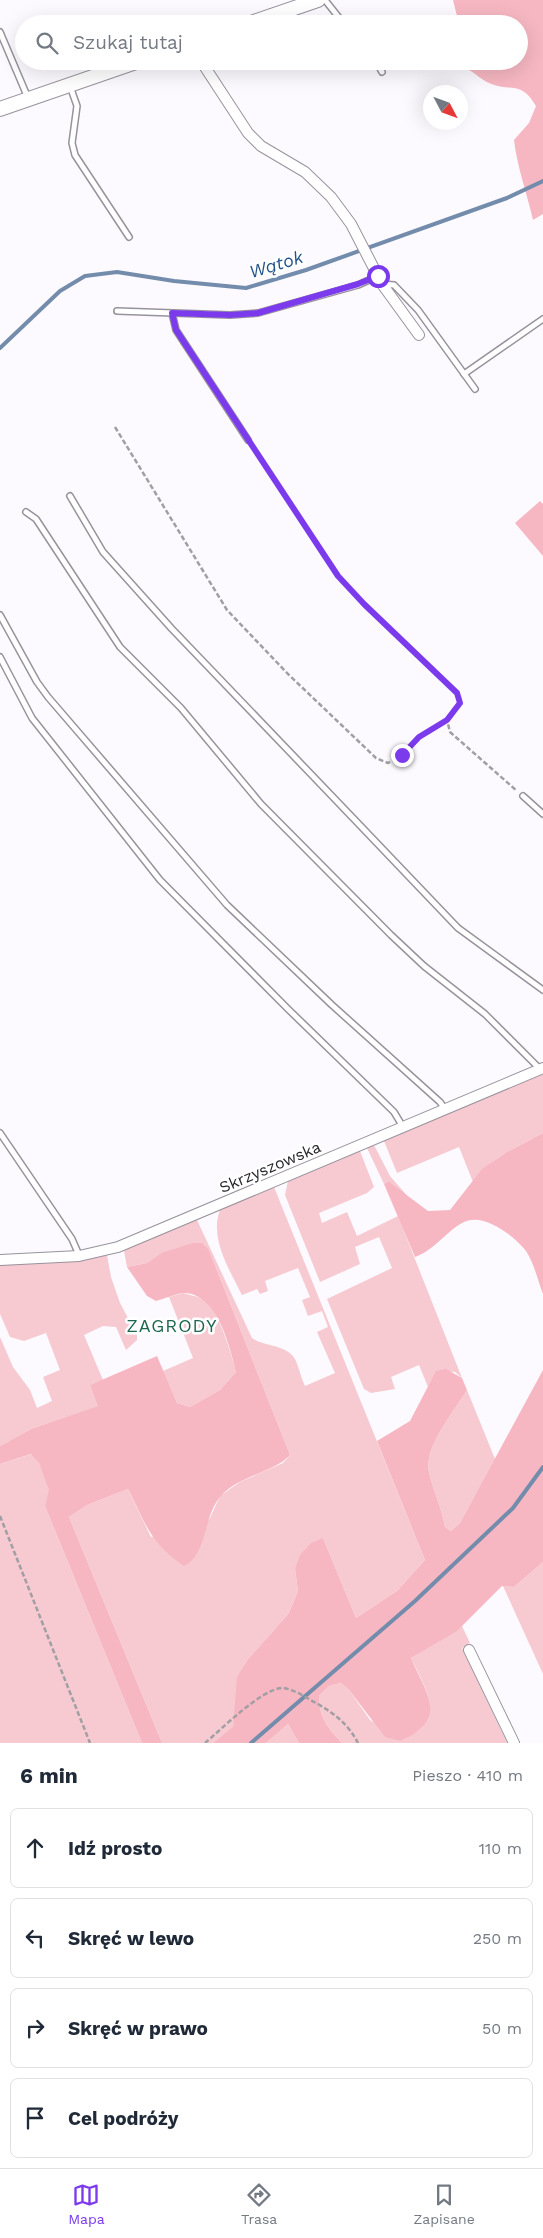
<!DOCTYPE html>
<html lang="pl">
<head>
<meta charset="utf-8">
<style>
	:root { --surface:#fff; --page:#f2f2f3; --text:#1f2937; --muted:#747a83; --line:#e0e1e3; --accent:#7c3aed }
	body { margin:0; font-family:"Work Sans",sans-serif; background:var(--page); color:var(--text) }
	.compass { position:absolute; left:423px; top:85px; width:45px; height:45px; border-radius:50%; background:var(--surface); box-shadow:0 5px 20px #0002; rotate:131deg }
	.stop { position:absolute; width:15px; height:15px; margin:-11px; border:4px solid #7c3aed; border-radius:50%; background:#fff }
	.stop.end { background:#7c3aed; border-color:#fff; box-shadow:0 1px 5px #0008 }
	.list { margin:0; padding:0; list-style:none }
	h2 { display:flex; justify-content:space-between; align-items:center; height:65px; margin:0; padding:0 20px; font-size:21px }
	h2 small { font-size:16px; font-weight:400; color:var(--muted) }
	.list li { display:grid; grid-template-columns:32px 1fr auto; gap:15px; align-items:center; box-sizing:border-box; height:80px; margin:0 10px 10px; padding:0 10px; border:1px solid var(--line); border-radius:8px }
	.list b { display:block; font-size:19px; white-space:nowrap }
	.list em { font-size:16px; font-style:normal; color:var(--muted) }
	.icon { flex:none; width:28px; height:28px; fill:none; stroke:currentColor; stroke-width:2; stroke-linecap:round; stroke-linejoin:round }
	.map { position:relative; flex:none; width:543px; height:1743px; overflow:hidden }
	.search { position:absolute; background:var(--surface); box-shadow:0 5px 20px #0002; left:15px; right:15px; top:15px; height:55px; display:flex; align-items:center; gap:12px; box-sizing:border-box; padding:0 18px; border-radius:28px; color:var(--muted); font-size:19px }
	.sheet { height:425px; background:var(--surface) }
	nav { display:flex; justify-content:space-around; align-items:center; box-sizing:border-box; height:70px; border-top:1px solid var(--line); background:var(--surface); font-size:14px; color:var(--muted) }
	nav a { display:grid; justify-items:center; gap:2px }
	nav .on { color:var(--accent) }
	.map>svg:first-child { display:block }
	.green { fill:#f7cad1 }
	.forest { fill:#f6b7c2 }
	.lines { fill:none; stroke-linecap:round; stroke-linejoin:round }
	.stream { stroke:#738cac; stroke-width:4 }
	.lane-casing { stroke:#98929d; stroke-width:8 }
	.street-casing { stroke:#98929d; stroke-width:12 }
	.secondary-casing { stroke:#98929d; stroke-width:16 }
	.path { stroke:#a29fa4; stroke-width:2.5; stroke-dasharray:5 2.5; stroke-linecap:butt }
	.lane { stroke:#fff; stroke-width:5 }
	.street { stroke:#fff; stroke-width:10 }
	.secondary { stroke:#fff; stroke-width:14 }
	.route { stroke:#7c3aed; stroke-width:6 }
	.labels { text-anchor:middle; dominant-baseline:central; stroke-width:5; stroke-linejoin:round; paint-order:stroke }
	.street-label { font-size:16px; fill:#262428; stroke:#fff }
	.water-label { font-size:18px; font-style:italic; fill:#23538a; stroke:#fff }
	.neighbourhood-label { font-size:18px; letter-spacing:1px; fill:#1d664f; stroke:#fff }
</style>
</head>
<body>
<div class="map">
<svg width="543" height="1743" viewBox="0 0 543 1743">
	<rect width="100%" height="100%" fill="#fdfaff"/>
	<g class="green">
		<path d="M543,1074V1133C517,1147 490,1158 473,1182L459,1147L397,1173L384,1141Z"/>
		<path d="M374,1145L390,1176L410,1199L387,1181L384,1184L367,1148Z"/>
		<path d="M360,1151L374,1187L367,1193L319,1213L322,1223L347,1212L357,1236L398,1216L462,1378L455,1372L437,1371L428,1387L419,1365L391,1377L395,1389L371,1393L364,1389L327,1299L392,1268L379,1237L355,1247L360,1264L320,1282L285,1195L288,1181Z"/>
		<path d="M274,1187L425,1560L397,1591L356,1618L323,1538L295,1569L298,1591L289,1613L249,1658L236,1704L233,1728L213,1743H162L69,1517L87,1505L128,1489L151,1537L209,1520L220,1496L240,1482L283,1463L290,1455L209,1250L161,1253L147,1263L127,1267L124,1251L130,1247L197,1220L252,1338C264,1347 286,1344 295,1359C299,1367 301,1378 305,1386L335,1373L317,1332L328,1327L322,1311L308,1316L302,1300L310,1297L298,1268L265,1281L268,1291L260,1294L257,1289L242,1295C230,1271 209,1238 220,1210Z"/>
		<path d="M107,1255L111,1277L120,1303L137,1335V1340L126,1350L116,1327L103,1326L84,1335L103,1380L90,1385L99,1406L31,1429L0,1446V1337L13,1367L30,1390L37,1408L52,1401L43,1377L60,1370L46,1333L24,1341L10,1337L0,1314V1264L54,1263Z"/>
		<path d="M183,1293C189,1295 197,1296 202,1299C218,1306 232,1356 236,1372L220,1390L190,1407L177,1403L163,1371L193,1358L169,1297Z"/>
		<path d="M467,1390L495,1459L460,1523L451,1531L445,1527C442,1508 433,1491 429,1472C423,1448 455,1410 467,1390Z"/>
		<path d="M32,1454L39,1463L50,1490L45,1506L142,1743H0V1464Z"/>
		<path d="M543,1562V1674L503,1586L514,1587Z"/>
		<path d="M462,1626L470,1643L462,1648L507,1743H342C328,1728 319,1718 319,1696L329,1686L341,1683L349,1690L370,1720L401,1741C448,1719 428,1694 411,1658Z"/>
		<path d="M288,1724L299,1743H266Z"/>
	</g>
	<g class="forest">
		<path d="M453,0H543V214L533,220C527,193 517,167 514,140L529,123L536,106C520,79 511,93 489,83C482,80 476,74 469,70L467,61H519V24H459Z"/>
		<path d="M540,501L543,504V556L515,523Z"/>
		<path d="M543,1133V1294C538,1281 534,1263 526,1251C514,1236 484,1212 464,1222C446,1231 435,1250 415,1257L384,1184L388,1181L428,1211L450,1210L482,1169L507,1152Z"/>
		<path d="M193,1243H202L209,1250L290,1455C274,1473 239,1475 221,1496C203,1515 208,1554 184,1566C150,1543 146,1524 128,1489L87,1505L69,1517L162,1743H142L45,1506L49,1490L39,1463L31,1454L0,1464V1446L31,1429L98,1406L90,1385L157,1356L177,1403L190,1407L220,1390L236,1372C230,1347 217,1292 183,1293C175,1294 164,1299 156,1301L147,1296L127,1267L147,1263L161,1253Z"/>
		<path d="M446,1369L462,1378L467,1390C455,1410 423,1448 429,1472C433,1491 442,1508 445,1527L451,1531L460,1523L543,1370V1562L514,1587L502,1586L457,1631L411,1658C426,1694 450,1718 401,1741L385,1737L349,1690L341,1683L329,1686L319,1696C319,1718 328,1728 342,1743H299L288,1724L266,1743H213L233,1727L237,1677L249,1658L289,1613L298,1591L295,1569L300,1555L311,1543L323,1538L356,1618L397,1591L425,1560L377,1441L410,1421L436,1371Z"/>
	</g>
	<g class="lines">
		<g class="stream">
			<path d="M0,348L60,291L85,276L117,272L174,281L246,288L306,270L507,198L543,181"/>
			<path d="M251,1743L415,1601L513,1508L543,1467"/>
		</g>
		<defs>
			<g id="lane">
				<path d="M325,0L344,24"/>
				<path d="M0,32L28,98"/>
				<path d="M376,61L382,72"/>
				<path d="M70,86L77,106L72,143L75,155L129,237"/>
				<path d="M382,284L394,285L418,310L475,389"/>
				<path d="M117,311L230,315L258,313L358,285L378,276"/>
				<path d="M172,313L176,330L248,440"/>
				<path d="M464,374L543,319"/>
				<path d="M70,496L103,552L172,629L353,818L458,928L543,990"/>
				<path d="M26,512L36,519L120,647L181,708L261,804L391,935L424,966L485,1014L540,1069"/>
				<path d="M0,615L37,682L48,697L227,905L332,1005L440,1102L445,1109"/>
				<path d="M0,657L32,718L160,880L288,1009L394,1112L403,1127"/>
				<path d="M523,796L543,814"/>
				<path d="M0,1133L72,1239L79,1255"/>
			</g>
			<g id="street">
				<path d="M201,61L248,133L261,146L305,172L331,197L351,224L382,284L419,335"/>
				<path d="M0,1260L79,1256L118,1247L543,1068"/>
				<path d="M469,1650L514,1743"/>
			</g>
			<g id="secondary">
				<path d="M248,24L318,0"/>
				<path d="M0,109L139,61"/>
			</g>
		</defs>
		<use href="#lane" class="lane-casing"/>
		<use href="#street" class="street-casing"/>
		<use href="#secondary" class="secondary-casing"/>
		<g class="path">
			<path d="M115,427L227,610L288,674L376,758L388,763L402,755L419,737L447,720"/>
			<path d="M252,445L338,576L364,604L457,693L460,703L447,720L450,732L517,791"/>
			<path d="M0,1516L90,1743"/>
			<path d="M205,1743C222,1729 262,1688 283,1688C294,1689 308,1699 318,1704C336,1715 348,1724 358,1743"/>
		</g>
		<use href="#lane" class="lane"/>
		<use href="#street" class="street"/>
		<use href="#secondary" class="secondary"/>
	</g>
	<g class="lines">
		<path class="route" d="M378,276L358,284L258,313L230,315L172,313L176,330L338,576L364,604L457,693L460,703L447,720L419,737L402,755"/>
	</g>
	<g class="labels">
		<g class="street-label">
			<text transform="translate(270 1167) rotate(-23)">Skrzyszowska</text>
		</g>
		<g class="water-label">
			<text transform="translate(276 264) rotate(-17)">Wątok</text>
		</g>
		<g class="neighbourhood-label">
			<text x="172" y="1325">ZAGRODY</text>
		</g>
	</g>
</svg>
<svg class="compass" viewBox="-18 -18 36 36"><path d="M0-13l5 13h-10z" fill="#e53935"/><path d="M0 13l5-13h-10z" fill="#747a83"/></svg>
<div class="stop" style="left:378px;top:276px"></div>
<div class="stop end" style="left:402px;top:755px"></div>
<div class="search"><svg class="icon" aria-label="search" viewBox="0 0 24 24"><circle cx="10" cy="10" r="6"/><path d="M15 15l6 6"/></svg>Szukaj tutaj</div>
</div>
<section class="sheet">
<h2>6 min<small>Pieszo · 410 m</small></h2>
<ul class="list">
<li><svg class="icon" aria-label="ahead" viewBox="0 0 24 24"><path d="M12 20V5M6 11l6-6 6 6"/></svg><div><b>Idź prosto</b></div><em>110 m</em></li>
<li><svg class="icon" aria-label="left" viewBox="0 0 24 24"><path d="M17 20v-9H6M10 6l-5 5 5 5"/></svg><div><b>Skręć w lewo</b></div><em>250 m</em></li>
<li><svg class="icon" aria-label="right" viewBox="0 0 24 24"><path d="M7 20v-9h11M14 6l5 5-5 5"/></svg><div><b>Skręć w prawo</b></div><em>50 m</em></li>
<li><svg class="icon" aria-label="arrive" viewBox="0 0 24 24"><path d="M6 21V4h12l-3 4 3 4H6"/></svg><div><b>Cel podróży</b></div></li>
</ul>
</section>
<nav>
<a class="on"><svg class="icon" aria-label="map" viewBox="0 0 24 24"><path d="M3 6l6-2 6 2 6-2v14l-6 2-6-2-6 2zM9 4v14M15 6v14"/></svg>Mapa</a>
<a><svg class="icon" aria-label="directions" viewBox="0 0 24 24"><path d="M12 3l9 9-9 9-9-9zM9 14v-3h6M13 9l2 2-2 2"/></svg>Trasa</a>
<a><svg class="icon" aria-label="saved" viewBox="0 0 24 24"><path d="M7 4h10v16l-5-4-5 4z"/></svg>Zapisane</a>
</nav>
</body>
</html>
